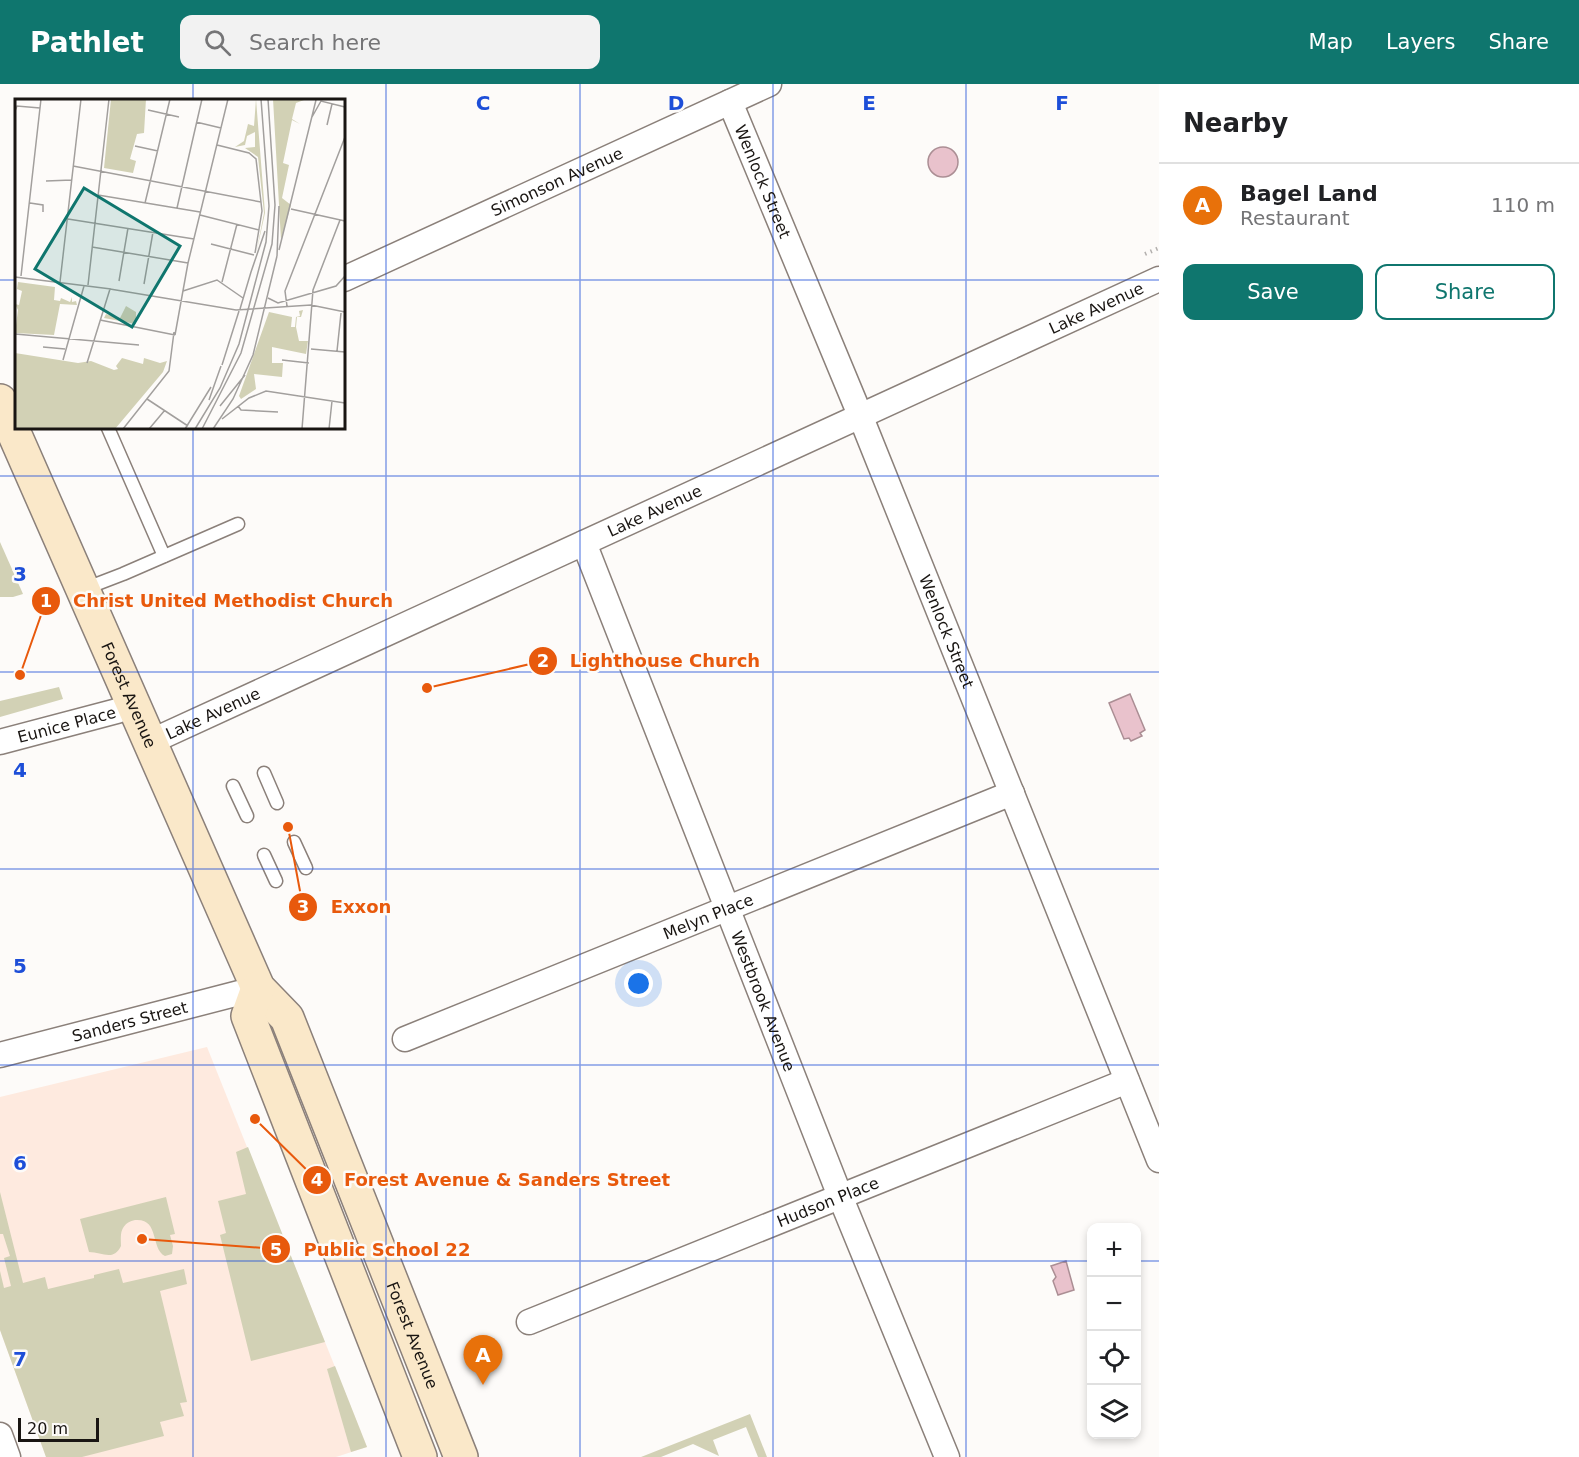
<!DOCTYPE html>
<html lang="en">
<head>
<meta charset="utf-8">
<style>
	:root { --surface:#fff; --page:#f2f2f2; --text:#202124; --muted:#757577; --line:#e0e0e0; --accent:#0f766e }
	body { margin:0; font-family:"DejaVu Sans",sans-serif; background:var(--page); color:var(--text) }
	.controls { position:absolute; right:18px; bottom:18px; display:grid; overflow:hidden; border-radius:12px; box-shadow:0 3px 9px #0003 }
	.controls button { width:54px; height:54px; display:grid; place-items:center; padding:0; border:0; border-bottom:2px solid var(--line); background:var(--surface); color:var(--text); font:30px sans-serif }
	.scale { position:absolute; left:18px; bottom:15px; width:81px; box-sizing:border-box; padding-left:6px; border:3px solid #191512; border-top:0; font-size:16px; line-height:21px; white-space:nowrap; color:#191512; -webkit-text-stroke:4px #fdfbf9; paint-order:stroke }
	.you { position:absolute; left:639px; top:900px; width:21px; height:21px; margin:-15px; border:4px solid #fff; border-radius:50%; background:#1a73e8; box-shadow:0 0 0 9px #1a73e833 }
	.badge { display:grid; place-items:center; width:39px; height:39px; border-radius:50%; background:var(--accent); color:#fff; font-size:20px; font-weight:700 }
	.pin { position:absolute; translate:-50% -50px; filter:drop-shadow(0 2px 3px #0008) }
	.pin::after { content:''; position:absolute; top:32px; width:21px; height:18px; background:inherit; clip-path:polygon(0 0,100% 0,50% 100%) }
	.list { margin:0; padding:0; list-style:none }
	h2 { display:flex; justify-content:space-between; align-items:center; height:78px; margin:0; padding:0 24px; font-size:26px }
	h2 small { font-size:20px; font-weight:400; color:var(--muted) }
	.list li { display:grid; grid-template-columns:39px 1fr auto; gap:18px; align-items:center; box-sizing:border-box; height:84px; padding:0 24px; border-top:2px solid var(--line) }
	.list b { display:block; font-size:22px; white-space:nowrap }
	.list p { margin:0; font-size:20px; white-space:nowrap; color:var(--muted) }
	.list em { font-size:20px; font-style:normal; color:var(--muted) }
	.actions { display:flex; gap:12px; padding:18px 24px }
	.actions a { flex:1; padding:14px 0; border:2px solid var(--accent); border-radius:12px; text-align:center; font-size:21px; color:var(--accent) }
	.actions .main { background:var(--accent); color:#fff }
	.icon { flex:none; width:33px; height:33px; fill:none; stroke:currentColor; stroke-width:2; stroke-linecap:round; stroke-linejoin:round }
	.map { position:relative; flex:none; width:1159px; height:1373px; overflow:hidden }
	header { display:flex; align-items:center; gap:36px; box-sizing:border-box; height:84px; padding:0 30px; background:var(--accent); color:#fff }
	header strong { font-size:28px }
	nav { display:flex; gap:33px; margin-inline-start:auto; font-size:21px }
	.search { width:420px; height:54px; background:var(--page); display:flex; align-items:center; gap:15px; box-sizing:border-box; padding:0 21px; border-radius:12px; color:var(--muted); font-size:22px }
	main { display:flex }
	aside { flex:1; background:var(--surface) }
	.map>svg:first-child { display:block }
	.built { fill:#feeadf }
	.green { fill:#d2d1b5 }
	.water { fill:#e9c2cc; stroke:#ab8e94; stroke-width:1.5 }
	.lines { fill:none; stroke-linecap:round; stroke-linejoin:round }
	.service-casing { stroke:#8b807a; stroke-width:15 }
	.minor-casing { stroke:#8b807a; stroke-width:27 }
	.secondary-casing { stroke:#8b807a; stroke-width:36 }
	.path { stroke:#b3b0ae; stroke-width:4; stroke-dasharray:1.5 4.5; stroke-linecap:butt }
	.service { stroke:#fff; stroke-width:12 }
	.minor { stroke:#fff; stroke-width:24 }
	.secondary { stroke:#fae8c9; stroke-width:33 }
	.grid { fill:none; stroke:#1d4ed8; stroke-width:1.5; stroke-opacity:0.55 }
	.labels { text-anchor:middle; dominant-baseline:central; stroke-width:5; stroke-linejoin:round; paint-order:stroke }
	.street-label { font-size:16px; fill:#191512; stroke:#fdfbf9 }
	.inset-road { fill:none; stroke:#a29f9d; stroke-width:1.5 }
	.view { fill:#0f766e; fill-opacity:0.15; stroke:#0f766e; stroke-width:3 }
	.inset-edge { fill:none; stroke:#191512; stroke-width:3 }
	.grid-label { font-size:20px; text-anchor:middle; font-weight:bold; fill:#1d4ed8; stroke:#fdfbf9; stroke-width:5; stroke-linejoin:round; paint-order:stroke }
	.leader { fill:none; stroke:#e8590c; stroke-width:2 }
	.callout-dot { fill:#e8590c; stroke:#fdfbf9; stroke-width:2 }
	.mark-label { font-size:18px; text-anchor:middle; font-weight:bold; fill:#fff }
	.callout-label { font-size:18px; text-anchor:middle; font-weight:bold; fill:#e8590c; stroke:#fdfbf9; stroke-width:5; stroke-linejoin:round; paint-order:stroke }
</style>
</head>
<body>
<header>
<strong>Pathlet</strong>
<div class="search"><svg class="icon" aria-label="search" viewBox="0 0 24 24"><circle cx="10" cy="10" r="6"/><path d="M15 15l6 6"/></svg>Search here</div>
<nav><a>Map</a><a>Layers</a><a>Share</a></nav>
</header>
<main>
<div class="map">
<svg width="1159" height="1373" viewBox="0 0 1159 1373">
	<rect width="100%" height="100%" fill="#fdfbf9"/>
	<path class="built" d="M207,963L367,1363L336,1373H46L0,1246V1013Z"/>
	<g class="green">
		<path d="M0,458L23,510L13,513H0Z"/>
		<path d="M59,603L63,615L0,633V617Z"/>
		<path d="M248,1063L325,1258L251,1277L220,1151L226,1149L218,1117L246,1110L236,1068Z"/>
		<path d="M0,1108L23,1199L45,1193L48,1205L94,1194V1191L119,1185L123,1199L184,1185L187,1200L160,1207L187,1318L180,1319L184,1332L160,1338L164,1352L82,1373H46L0,1246V1187L4,1204L11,1202L4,1174L10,1172L3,1150H0Z"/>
		<path d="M166,1113L175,1150L170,1151L173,1162L172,1170L165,1172C150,1164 160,1134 135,1136C130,1137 126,1139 123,1144C120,1149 121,1156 121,1162C113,1178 102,1168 89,1168L80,1135Z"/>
		<path d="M335,1282L367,1363L351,1368L327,1285Z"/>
		<path d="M750,1330L767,1373H758L746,1343L713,1356L719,1372L693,1360L661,1373H641Z"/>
	</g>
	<g class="water">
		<circle cx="943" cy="78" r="15"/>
		<path d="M1130,610L1145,646L1140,649L1142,652L1131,657L1129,654L1124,655L1109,619Z"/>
		<path d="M1066,1177L1074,1206L1058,1211L1053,1197L1056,1193L1051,1182Z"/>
	</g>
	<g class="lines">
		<defs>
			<g id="service">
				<path d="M108,344L164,472"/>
				<path d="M84,505L123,490L238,440"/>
				<path d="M264,689L277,719"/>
				<path d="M233,702L247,732"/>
				<path d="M294,758L306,784"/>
				<path d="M264,771L276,797"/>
			</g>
			<g id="minor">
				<path id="s1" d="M730,18L860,331L1159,1076"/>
				<path id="s2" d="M344,195L769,0"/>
				<path id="s3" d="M584,459L840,1112L947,1373"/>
				<path id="s4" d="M0,658L117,627L134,620"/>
				<path id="s5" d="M150,658L1159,195"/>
				<path id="s6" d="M405,955L1012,709"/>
				<path id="s7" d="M0,971L258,904"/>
				<path id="s8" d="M529,1238L1127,997"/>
				<path d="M0,1351L8,1373"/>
			</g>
			<g id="secondary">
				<path id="s9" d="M0,317L258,904L287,934L461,1373"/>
				<path d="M258,904L248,932L420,1373"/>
			</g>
		</defs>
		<use href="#service" class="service-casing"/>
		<use href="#minor" class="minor-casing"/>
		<use href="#secondary" class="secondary-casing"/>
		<path class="path" d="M1145,170L1159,164"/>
		<use href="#service" class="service"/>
		<use href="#minor" class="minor"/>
		<use href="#secondary" class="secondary"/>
	</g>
	<path class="grid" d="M193,0V16M386,0V1373M580,0V1373M773,0V1373M966,0V1373M0,196H16M344,196H1159M193,344V1373M0,392H1159M0,588H1159M0,785H1159M0,981H1159M0,1177H1092M1136,1177H1159"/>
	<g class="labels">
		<g class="street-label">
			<text stroke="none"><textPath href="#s1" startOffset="86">Wenlock Street</textPath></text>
			<text stroke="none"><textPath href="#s2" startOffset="234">Simonson Avenue</textPath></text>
			<text stroke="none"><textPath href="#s5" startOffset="1041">Lake Avenue</textPath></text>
			<text stroke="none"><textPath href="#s5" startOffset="555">Lake Avenue</textPath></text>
			<text stroke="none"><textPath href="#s1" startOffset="572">Wenlock Street</textPath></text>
			<text stroke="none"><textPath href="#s9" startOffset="321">Forest Avenue</textPath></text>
			<text stroke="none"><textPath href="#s5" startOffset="69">Lake Avenue</textPath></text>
			<text stroke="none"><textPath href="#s4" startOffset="69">Eunice Place</textPath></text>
			<text stroke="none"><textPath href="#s6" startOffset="327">Melyn Place</textPath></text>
			<text stroke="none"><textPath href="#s3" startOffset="492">Westbrook Avenue</textPath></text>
			<text stroke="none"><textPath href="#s7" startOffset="134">Sanders Street</textPath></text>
			<text stroke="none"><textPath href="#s8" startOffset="322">Hudson Place</textPath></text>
			<text stroke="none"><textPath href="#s9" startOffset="1024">Forest Avenue</textPath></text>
		</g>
	</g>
	<g transform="translate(15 15)">
		<rect width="330" height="330" fill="#fdfbf9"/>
		<path d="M96,0H131L129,34L122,35L115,60L121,62L118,74L89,69ZM241,0L250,114L241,155L249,114L243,58L230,49L240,48V33L232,37L230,46L220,48L229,42L233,25L239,27ZM258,0L289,1L281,4L277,20L285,25L277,21L268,64L274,66L267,99L276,106L266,141ZM3,183L40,188L39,201L45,202L46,199L55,203L57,198V203L61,202L62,206L45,205L39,236L0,234L3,211L0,205L4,206L7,192L2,190ZM111,207L121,213V225L89,219L91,215L105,219ZM288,211L286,218H282L281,228L284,242H293L291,255L257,248V264H268L267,278L239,275L241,290L226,300L224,297L254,213L277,218L276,228H280L281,218L285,217L284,212ZM0,254L63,264L76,262L99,271L103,270L101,267L107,259L128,265L129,259L145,264L152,262L148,273L100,330H0Z" fill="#d2d1b5"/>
		<path class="inset-road" d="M133,11L164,18M0,12L2,7L25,9M297,18L306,2L330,8M181,23L206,29M312,26L317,5M202,46L234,54L241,60L247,112L240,154M120,47L143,52M58,67L246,103M31,82L57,81M83,96L185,113M15,104L28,106V113M130,104L155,0M162,109L187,0M276,110L330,122M185,116L244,131M53,120L179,140M196,145L239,156M77,148L173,164M264,151L301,1M262,157L264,107M236,173L250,132M6,177L26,0M0,178L96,190M104,182L113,129M45,183L66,0M207,183L222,125M129,185L138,133M73,186L94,0M95,190L221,211L296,206L330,213M168,192L202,181L228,199M253,199L263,204L321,187L330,177M272,207L270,192L330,38M225,210L236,173M85,221L160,236M0,235L124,246M160,236L173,164L213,0M28,248L50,250M296,250L330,253M322,252L326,214M48,261L69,187M267,261L294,264M72,264L95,190M207,266L224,212M132,300L173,327M194,301L206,267M205,307L230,276M223,307L226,311L263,313M207,320L234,299L251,292L330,304M108,330L154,272L159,233M134,330L150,311M170,330L196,288M180,330L205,289L224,245L251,143L254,107L246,0M187,330L226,254L257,145L260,106L253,0M198,330L218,300L238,256L262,157M287,330L298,191L325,121M314,330L317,302"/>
		<path class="view" d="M69,89L165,147L117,228L20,170Z"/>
		<rect width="330" height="330" class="inset-edge"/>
	</g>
	<g class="grid-label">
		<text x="483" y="26">C</text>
		<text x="676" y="26">D</text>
		<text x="869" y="26">E</text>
		<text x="1062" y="26">F</text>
		<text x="20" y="497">3</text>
		<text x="20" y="693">4</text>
		<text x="20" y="889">5</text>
		<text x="20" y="1086">6</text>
		<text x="20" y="1282">7</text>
	</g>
	<path class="leader" d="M20 591L46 517M427 604L543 577M288 743L303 823M255 1035L317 1096M142 1155L276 1165"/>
	<g class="callout-dot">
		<circle cx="20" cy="591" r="6"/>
		<circle cx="427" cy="604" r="6"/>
		<circle cx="288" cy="743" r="6"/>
		<circle cx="255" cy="1035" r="6"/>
		<circle cx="142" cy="1155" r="6"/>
		<circle cx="46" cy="517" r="15"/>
		<circle cx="543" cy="577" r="15"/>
		<circle cx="303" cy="823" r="15"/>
		<circle cx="317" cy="1096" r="15"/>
		<circle cx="276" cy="1165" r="15"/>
	</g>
	<g class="mark-label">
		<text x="46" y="523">1</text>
		<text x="543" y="583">2</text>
		<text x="303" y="829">3</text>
		<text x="317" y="1102">4</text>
		<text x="276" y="1172">5</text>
	</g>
	<g class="callout-label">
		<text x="233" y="523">Christ United Methodist Church</text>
		<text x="665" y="583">Lighthouse Church</text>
		<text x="361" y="829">Exxon</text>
		<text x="507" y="1102">Forest Avenue &amp; Sanders Street</text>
		<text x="387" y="1172">Public School 22</text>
	</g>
</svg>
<div class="controls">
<button>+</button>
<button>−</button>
<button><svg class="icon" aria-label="locate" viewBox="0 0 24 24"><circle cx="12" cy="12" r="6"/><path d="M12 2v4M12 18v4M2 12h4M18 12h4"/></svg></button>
<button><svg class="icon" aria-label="layers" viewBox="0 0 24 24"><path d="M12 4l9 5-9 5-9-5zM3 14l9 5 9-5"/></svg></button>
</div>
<div class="scale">20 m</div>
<div class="you"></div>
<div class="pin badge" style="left:483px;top:1301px;background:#e8710a">A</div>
</div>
<aside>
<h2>Nearby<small></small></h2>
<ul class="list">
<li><span class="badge" style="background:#e8710a">A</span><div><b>Bagel Land</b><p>Restaurant</p></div><em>110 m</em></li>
</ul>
<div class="actions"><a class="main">Save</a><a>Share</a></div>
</aside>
</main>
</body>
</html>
